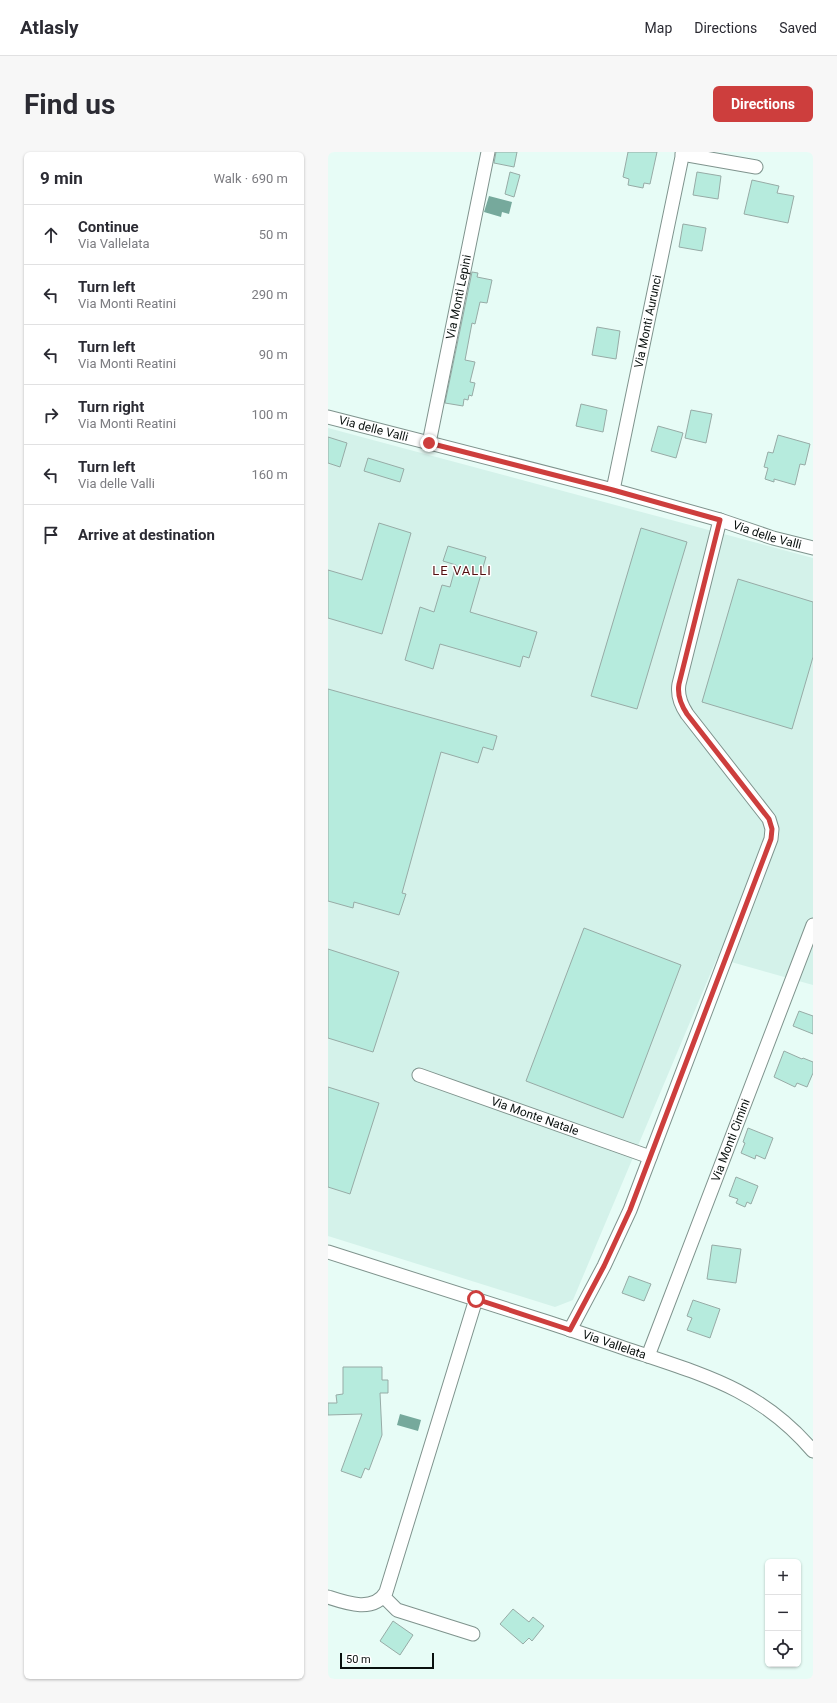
<!DOCTYPE html>
<html lang="en">
<head>
<meta charset="utf-8">
<style>
	:root { --surface:#fff; --page:#f7f7f7; --text:#2b2b33; --muted:#7c7c81; --line:#e1e1e2; --accent:#cd3e3d }
	body { margin:0; font-family:Roboto,sans-serif; background:var(--page); color:var(--text) }
	.controls { position:absolute; right:12px; bottom:12px; display:grid; overflow:hidden; border-radius:6px; box-shadow:0 1px 3px #0004 }
	.controls button { width:36px; height:36px; display:grid; place-items:center; padding:0; border:0; border-bottom:1px solid var(--line); background:var(--surface); color:var(--text); font:20px sans-serif }
	.scale { position:absolute; left:12px; bottom:10px; width:94px; box-sizing:border-box; padding-left:4px; border:2px solid #09100e; border-top:0; font-size:11px; line-height:14px; white-space:nowrap; color:#09100e; -webkit-text-stroke:3px #fff; paint-order:stroke }
	.stop { position:absolute; width:12px; height:12px; margin:-9px; border:3px solid #cd3e3d; border-radius:50%; background:#fff }
	.stop.end { background:#cd3e3d; border-color:#fff; box-shadow:0 1px 4px #0008 }
	.list { margin:0; padding:0; list-style:none }
	h2 { display:flex; justify-content:space-between; align-items:center; height:52px; margin:0; padding:0 16px; font-size:17px }
	h2 small { font-size:13px; font-weight:400; color:var(--muted) }
	.list li { display:grid; grid-template-columns:26px 1fr auto; gap:12px; align-items:center; box-sizing:border-box; height:60px; padding:0 16px; border-top:1px solid var(--line) }
	.list b { display:block; font-size:15px; white-space:nowrap }
	.list p { margin:0; font-size:13px; white-space:nowrap; color:var(--muted) }
	.list em { font-size:13px; font-style:normal; color:var(--muted) }
	.icon { flex:none; width:22px; height:22px; fill:none; stroke:currentColor; stroke-width:2; stroke-linecap:round; stroke-linejoin:round }
	.map { position:relative; flex:none; width:485px; height:1527px; overflow:hidden; border-radius:6px }
	header { display:flex; align-items:center; gap:24px; box-sizing:border-box; height:56px; padding:0 20px; background:var(--surface); border-bottom:1px solid var(--line) }
	header strong { font-size:19px }
	nav { display:flex; gap:22px; margin-inline-start:auto; font-size:14px }
	.intro { display:flex; align-items:center; justify-content:space-between; box-sizing:border-box; height:96px; padding:0 24px }
	h1 { margin:0; font-size:28px }
	.button { padding:10px 18px; border-radius:6px; background:var(--accent); color:#fff; font-size:14px; font-weight:700 }
	main { display:flex; gap:24px; padding:0 24px }
	aside { flex:1; background:var(--surface); border-radius:6px; box-shadow:0 1px 3px #0004 }
	.map>svg:first-child { display:block }
	.built { fill:#d4f2ea }
	.water { fill:#76a99c }
	.building { fill:#b6ebdd; stroke:#97aba6 }
	.lines { fill:none; stroke-linecap:round; stroke-linejoin:round }
	.minor-casing { stroke:#7f938d; stroke-width:15 }
	.minor { stroke:#fff; stroke-width:13 }
	.route { stroke:#cd3e3d; stroke-width:5 }
	.labels { text-anchor:middle; dominant-baseline:central; stroke-width:3; stroke-linejoin:round; paint-order:stroke }
	.street-label { font-size:12px; fill:#09100e; stroke:#fff }
	.neighbourhood-label { font-size:13px; letter-spacing:1px; fill:#530e0f; stroke:#fff }
</style>
</head>
<body>
<header>
<strong>Atlasly</strong>
<nav><a>Map</a><a>Directions</a><a>Saved</a></nav>
</header>
<div class="intro"><h1>Find us</h1><a class="button">Directions</a></div>
<main>
<aside>
<h2>9 min<small>Walk · 690 m</small></h2>
<ul class="list">
<li><svg class="icon" aria-label="ahead" viewBox="0 0 24 24"><path d="M12 20V5M6 11l6-6 6 6"/></svg><div><b>Continue</b><p>Via Vallelata</p></div><em>50 m</em></li>
<li><svg class="icon" aria-label="left" viewBox="0 0 24 24"><path d="M17 20v-9H6M10 6l-5 5 5 5"/></svg><div><b>Turn left</b><p>Via Monti Reatini</p></div><em>290 m</em></li>
<li><svg class="icon" aria-label="left" viewBox="0 0 24 24"><path d="M17 20v-9H6M10 6l-5 5 5 5"/></svg><div><b>Turn left</b><p>Via Monti Reatini</p></div><em>90 m</em></li>
<li><svg class="icon" aria-label="right" viewBox="0 0 24 24"><path d="M7 20v-9h11M14 6l5 5-5 5"/></svg><div><b>Turn right</b><p>Via Monti Reatini</p></div><em>100 m</em></li>
<li><svg class="icon" aria-label="left" viewBox="0 0 24 24"><path d="M17 20v-9H6M10 6l-5 5 5 5"/></svg><div><b>Turn left</b><p>Via delle Valli</p></div><em>160 m</em></li>
<li><svg class="icon" aria-label="arrive" viewBox="0 0 24 24"><path d="M6 21V4h12l-3 4 3 4H6"/></svg><div><b>Arrive at destination</b></div></li>
</ul>
</aside>
<div class="map">
<svg width="485" height="1527" viewBox="0 0 485 1527">
	<rect width="100%" height="100%" fill="#e7fcf6"/>
	<path class="built" d="M0,276L485,406V833L389,806L245,1148L227,1155L0,1084Z"/>
	<g class="water">
		<path d="M161,44L184,50L181,62L174,60L173,65L156,60Z"/>
		<path d="M72,1262L93,1268L90,1279L69,1273Z"/>
	</g>
	<g class="building">
		<path d="M168,0H189L186,15L166,11Z"/>
		<path d="M300,0H329L322,32L316,31L315,36L300,33L301,27L295,25Z"/>
		<path d="M182,20L192,23L186,45L177,42Z"/>
		<path d="M369,20L393,24L390,47L365,43Z"/>
		<path d="M424,28L451,34L449,41L466,44L460,71L416,62Z"/>
		<path d="M355,72L378,76L374,99L351,95Z"/>
		<path d="M144,120L150,121L149,125L164,128L159,151L152,150L147,172L144,171L137,208L147,210L142,230L147,231L144,244L141,243L140,248L136,247L135,254L117,251Z"/>
		<path d="M269,175L292,179L288,207L264,203Z"/>
		<path d="M253,252L279,258L275,280L248,274Z"/>
		<path d="M363,258L384,262L378,291L357,286Z"/>
		<path d="M330,274L355,281L348,306L323,299Z"/>
		<path d="M450,283L482,292L477,313L472,312L467,333L446,327V330L437,327L440,316L436,315L440,300L445,301Z"/>
		<path d="M0,285L19,291L12,315L0,311Z"/>
		<path d="M40,306L76,317L72,330L36,319Z"/>
		<path d="M51,371L83,381L54,482L0,466V418L34,428Z"/>
		<path d="M313,376L359,390L309,557L263,544Z"/>
		<path d="M120,394L158,405L142,460L209,480L201,506L195,504L192,515L112,492L105,517L77,508L92,455L106,460L114,433L122,435L128,413L115,409Z"/>
		<path d="M410,427L485,450V505L464,577L374,550Z"/>
		<path d="M0,537L169,584L165,598L155,595L150,611L113,600L74,741L78,742L71,763L26,750L25,756L0,749Z"/>
		<path d="M256,776L353,813L295,966L198,929Z"/>
		<path d="M0,797L71,820L45,900L0,886Z"/>
		<path d="M471,859L485,864V882L465,874Z"/>
		<path d="M456,899L474,907L475,906L485,910V921L479,935L469,931L467,935L446,925Z"/>
		<path d="M0,935L51,951L22,1042L0,1035Z"/>
		<path d="M420,976L445,986L437,1007L428,1003L427,1007L413,1001L417,991L415,990Z"/>
		<path d="M408,1025L430,1034L423,1052L419,1050L417,1055L408,1051L410,1047L401,1044Z"/>
		<path d="M384,1093L413,1097L408,1131L379,1127Z"/>
		<path d="M301,1124L323,1132L316,1149L294,1141Z"/>
		<path d="M365,1148L392,1157L382,1186L359,1178L364,1166L359,1164Z"/>
		<path d="M15,1215H54V1228H60V1241H52L54,1283L41,1318L37,1316L33,1326L13,1319L34,1262L0,1263V1251H9L8,1243L15,1242Z"/>
		<path d="M185,1457L201,1470L205,1465L216,1474L204,1489L201,1486L195,1492L172,1472Z"/>
		<path d="M65,1469L85,1483L72,1503L52,1489Z"/>
	</g>
	<g class="lines">
		<defs>
			<g id="minor">
				<path d="M354,2L428,15"/>
				<path id="s1" d="M0,265L285,338L392,368L445,386L485,396"/>
				<path id="s2" d="M101,291L160,0"/>
				<path id="s3" d="M285,338L355,0"/>
				<path id="s4" d="M91,923L322,1005"/>
				<path id="s5" d="M0,1100C72,1123 144,1146 216,1169C250,1180 284,1192 317,1203C386,1226 436,1242 485,1299"/>
				<path d="M242,1178L276,1114L302,1058L443,687L444,677L441,667L359,562C353,553 349,543 351,532L392,368"/>
				<path id="s6" d="M320,1204L485,773"/>
				<path d="M0,1445C18,1451 46,1461 58,1440L148,1147"/>
				<path d="M56,1445L69,1458L145,1482"/>
			</g>
		</defs>
		<use href="#minor" class="minor-casing"/>
		<use href="#minor" class="minor"/>
	</g>
	<g class="lines">
		<path class="route" d="M101,291L285,338L392,368L351,532C349,543 353,553 359,562L441,667L444,677L443,687L302,1058L276,1114L242,1178L148,1147"/>
	</g>
	<g class="labels">
		<g class="street-label">
			<text stroke="none"><textPath href="#s2" startOffset="149">Via Monti Lepini</textPath></text>
			<text stroke="none"><textPath href="#s3" startOffset="172">Via Monti Aurunci</textPath></text>
			<text stroke="none"><textPath href="#s1" startOffset="47">Via delle Valli</textPath></text>
			<text stroke="none"><textPath href="#s1" startOffset="455">Via delle Valli</textPath></text>
			<text stroke="none"><textPath href="#s4" startOffset="123">Via Monte Natale</textPath></text>
			<text stroke="none"><textPath href="#s6" startOffset="231">Via Monti Cimini</textPath></text>
			<text stroke="none"><textPath href="#s5" startOffset="301">Via Vallelata</textPath></text>
		</g>
		<g class="neighbourhood-label">
			<text x="134" y="418">LE VALLI</text>
		</g>
	</g>
</svg>
<div class="controls">
<button>+</button>
<button>−</button>
<button><svg class="icon" aria-label="locate" viewBox="0 0 24 24"><circle cx="12" cy="12" r="6"/><path d="M12 2v4M12 18v4M2 12h4M18 12h4"/></svg></button>
</div>
<div class="scale">50 m</div>
<div class="stop" style="left:148px;top:1147px"></div>
<div class="stop end" style="left:101px;top:291px"></div>
</div>
</main>
</body>
</html>
